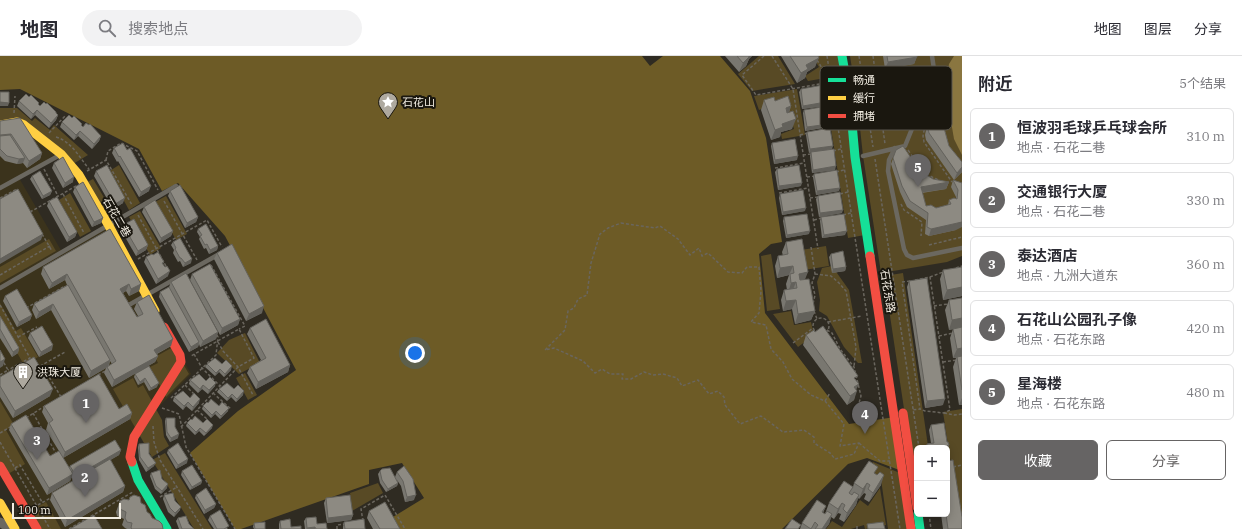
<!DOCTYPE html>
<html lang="zh">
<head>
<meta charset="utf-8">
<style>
	:root { --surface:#fff; --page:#f2f2f3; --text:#2b2b33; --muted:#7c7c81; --line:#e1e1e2; --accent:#666464 }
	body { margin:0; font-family:"IBM Plex Serif","Noto Sans SC",serif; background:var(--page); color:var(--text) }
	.controls { position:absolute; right:12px; bottom:12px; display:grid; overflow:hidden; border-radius:6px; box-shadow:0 2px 10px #0003 }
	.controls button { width:36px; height:36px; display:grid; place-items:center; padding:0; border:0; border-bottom:1px solid var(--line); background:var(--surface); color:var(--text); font:20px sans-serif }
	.scale { position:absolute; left:12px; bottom:10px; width:109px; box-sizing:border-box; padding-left:4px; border:2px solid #f2ede2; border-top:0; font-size:11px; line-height:14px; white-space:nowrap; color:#f2ede2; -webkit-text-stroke:3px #1a170f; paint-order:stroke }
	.you { position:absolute; left:415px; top:297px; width:14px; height:14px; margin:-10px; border:3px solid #fff; border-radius:50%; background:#1a73e8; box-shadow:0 0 0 6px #1a73e833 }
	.badge { display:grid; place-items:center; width:26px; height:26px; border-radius:50%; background:var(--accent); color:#fff; font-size:13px; font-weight:700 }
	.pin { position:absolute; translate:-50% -33px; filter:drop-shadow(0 1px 2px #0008) }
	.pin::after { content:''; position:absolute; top:21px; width:14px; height:12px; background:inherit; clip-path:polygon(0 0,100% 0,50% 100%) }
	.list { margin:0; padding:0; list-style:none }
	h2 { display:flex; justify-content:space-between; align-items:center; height:52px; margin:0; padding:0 16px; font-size:17px }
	h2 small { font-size:13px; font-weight:400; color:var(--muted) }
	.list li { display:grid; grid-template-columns:26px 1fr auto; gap:12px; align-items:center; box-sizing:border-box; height:56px; margin:0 8px 8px; padding:0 8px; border:1px solid var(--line); border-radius:6px }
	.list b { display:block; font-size:15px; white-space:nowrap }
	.list p { margin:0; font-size:13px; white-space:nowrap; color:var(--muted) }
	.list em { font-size:13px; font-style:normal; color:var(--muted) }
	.actions { display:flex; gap:8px; padding:12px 16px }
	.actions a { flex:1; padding:9px 0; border:1px solid var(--accent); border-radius:6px; text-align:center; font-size:14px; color:var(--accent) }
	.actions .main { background:var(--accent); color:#fff }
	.icon { flex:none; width:22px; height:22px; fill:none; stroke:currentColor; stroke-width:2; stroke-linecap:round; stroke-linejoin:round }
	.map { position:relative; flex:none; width:962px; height:473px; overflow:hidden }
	header { display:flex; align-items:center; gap:24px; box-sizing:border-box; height:56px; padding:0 20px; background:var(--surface); border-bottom:1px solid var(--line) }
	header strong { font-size:19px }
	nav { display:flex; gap:22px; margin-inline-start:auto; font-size:14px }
	.search { width:280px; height:36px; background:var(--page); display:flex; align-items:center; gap:10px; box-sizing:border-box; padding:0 14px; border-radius:22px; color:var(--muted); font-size:15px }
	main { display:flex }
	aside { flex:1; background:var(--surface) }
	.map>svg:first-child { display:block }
	.built { fill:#3b331c }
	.green { fill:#584a25 }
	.forest { fill:#6d5b26 }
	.water { fill:#8a7640 }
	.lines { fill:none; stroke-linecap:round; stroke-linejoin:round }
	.path { stroke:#6a665e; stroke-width:1.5; stroke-dasharray:3 2; stroke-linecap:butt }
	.lane { stroke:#6b6860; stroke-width:4.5 }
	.street { stroke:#6b6860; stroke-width:9 }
	.fast { stroke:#16e098; stroke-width:9 }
	.slow { stroke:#ffcf43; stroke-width:9 }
	.jam { stroke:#f24e42; stroke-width:9 }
	.wall { fill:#797770; fill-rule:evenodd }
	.shaded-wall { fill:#63615b }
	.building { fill:#8d8a82; stroke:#63615b }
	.labels { text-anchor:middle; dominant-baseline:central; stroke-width:4; stroke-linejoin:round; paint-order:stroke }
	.poi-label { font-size:11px; fill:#f2ede2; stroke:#1a170f; text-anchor:start }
	.street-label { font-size:11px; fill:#f2ede2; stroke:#1a170f }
	.key { fill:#1a170f; stroke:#5b574e; stroke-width:1 }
	.key-label { font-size:11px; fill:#f2ede2 }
</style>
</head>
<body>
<header>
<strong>地图</strong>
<div class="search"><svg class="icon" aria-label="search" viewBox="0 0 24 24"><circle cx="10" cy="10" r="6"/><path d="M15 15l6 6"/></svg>搜索地点</div>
<nav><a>地图</a><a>图层</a><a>分享</a></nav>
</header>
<main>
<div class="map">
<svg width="962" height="473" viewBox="0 0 962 473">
	<rect width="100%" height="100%" fill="#2f2b22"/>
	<path class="built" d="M17,66L61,98L19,122L62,196L109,170L191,318L150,360L130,401L167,473H37L0,410V69Z"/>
	<g class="green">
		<path d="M759,0H778L795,28L752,35L738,18Z"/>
		<path d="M812,0H840L843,19L808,25L805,20L819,11Z"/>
		<path d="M850,0H962V200L947,206L881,217L863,100L857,44Z"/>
		<path d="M844,23L865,179L848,182L824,27Z"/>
		<path d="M797,33L805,79L782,83L781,78L794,73L786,49L771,50L759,54L754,40Z"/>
		<path d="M0,52H17L32,65L35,62L50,74L54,69L88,99L73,108L60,94L0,66Z"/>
		<path d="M119,109L140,147L129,154L108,116Z"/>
		<path d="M93,123L115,160L103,167L82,129Z"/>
		<path d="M70,137L91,175L80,181L59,144Z"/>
		<path d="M166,140L187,178L176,184L155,146Z"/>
		<path d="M140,155L161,192L150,199L129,161Z"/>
		<path d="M49,183L56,195L0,227V211Z"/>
		<path d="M826,190L829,210L804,214L801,194Z"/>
		<path d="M771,198L780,253L767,255L761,200Z"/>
		<path d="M832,210L849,234L862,307H858L844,291L827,260L819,255L820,244L817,226L822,212Z"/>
		<path d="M903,217L928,390L923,391V392H917V439L884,220Z"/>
		<path d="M0,247L16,275L21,272L38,301L24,309L0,266Z"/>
		<path d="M791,255L794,269L811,266L814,279L798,291L773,258Z"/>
		<path d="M245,277L260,307L239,318L217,297L229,284Z"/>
		<path d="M173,291L189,318L166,341L150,311L158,307L155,301Z"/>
		<path d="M245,317L257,339L248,344L236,322Z"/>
		<path d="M133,322L138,332L143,329L162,364L164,381L169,390L152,401L113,333Z"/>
		<path d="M0,345L14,369L6,374L25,408L8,418L0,405Z"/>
		<path d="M962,353V473H961L943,356Z"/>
		<path d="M165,397L212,473H194L152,404Z"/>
		<path d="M873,406L900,417L908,473H888L881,423L868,413Z"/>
		<path d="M378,427L383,437L352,455L350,437Z"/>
		<path d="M880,432L886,469L865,473L864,469L851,473H826L832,465L842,471L860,444L868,450Z"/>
		<path d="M46,446L61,473H40L30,455Z"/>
	</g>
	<path class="forest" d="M0,0H642L650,10L663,0H720L750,35L766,82L782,186L771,188L759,198L765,257L849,368L895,361L902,415L867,402L848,408L782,473H400L393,461L424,442L402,407L369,414V428L241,473H235L190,397L238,355L296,314L225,180L178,127L162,135L139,93L20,33L0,34Z"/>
	<path class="water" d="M954,0H962V99L954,83L945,30L949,8Z"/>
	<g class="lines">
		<g class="path">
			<path d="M764,0L742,19L756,39L837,25"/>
			<path d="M772,0L793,33L818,193"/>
			<path d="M827,0L900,473"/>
			<path d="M859,0L873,91"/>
			<path d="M873,0L885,88"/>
			<path d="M817,4L830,25"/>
			<path d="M876,24L929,15"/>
			<path d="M928,54L923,80L924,86L952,126"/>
			<path d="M14,57L15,40"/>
			<path d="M829,74L837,72"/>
			<path d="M49,77L65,60"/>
			<path d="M800,79L808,77"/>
			<path d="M56,81C71,85 80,102 89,113"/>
			<path d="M908,94C919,110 922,118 941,125"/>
			<path d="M833,95L841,93"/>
			<path d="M803,99L811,98"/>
			<path d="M875,103L919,392"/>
			<path d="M106,104L108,95L121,87L137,95L158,134"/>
			<path d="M775,112L804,107"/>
			<path d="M44,113L58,140"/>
			<path d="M87,115L106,104L132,149"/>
			<path d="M836,116L844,114"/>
			<path d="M807,121L815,120"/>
			<path d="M779,137L808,132"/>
			<path d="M63,138L84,177"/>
			<path d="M840,138L848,136"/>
			<path d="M0,142L17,133"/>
			<path d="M810,142L818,141"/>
			<path d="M164,145L197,204"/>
			<path d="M901,148L904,154L922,166L921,180"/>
			<path d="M30,156L76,130"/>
			<path d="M138,159L167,212"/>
			<path d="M843,159L851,157"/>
			<path d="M814,164L822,162"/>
			<path d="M621,167L655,172L660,170L678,183L690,199L699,192L702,200L708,197L728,216L742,217L747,211H759L761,235L759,257L751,266L766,269L771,293L783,306L792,323L811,339L825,345L844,368L840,390L859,387L854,398L835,403L830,397L814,387V381L804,374L783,376L761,360L740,368L725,349L724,341L718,335L709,338L698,324L682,330L677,322L663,318L653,319L644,316L631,323H622L623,318H610L602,313L595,317L583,305L554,292L545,294L565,274L568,255L574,252L578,243L587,239L591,207L600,178L608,172Z"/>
			<path d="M42,178L52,195"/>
			<path d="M929,189L962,181"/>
			<path d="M811,191L815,218L812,227L815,239L813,248"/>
			<path d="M138,203L207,164L222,191"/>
			<path d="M211,209L245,270L239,273"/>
			<path d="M956,212L962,210"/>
			<path d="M815,218L831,220L839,227L846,235L856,291L854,311"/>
			<path d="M0,219L50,190"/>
			<path d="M930,221L943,216"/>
			<path d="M915,224L930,221L950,354L944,357L925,355L920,353"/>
			<path d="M910,225L902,226L920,353L912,354"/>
			<path d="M0,249L30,302L8,314"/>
			<path d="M934,250L948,248"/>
			<path d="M26,252L65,230L66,232"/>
			<path d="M814,255L817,263"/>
			<circle cx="821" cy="270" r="8"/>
			<path d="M828,266L862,260"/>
			<path d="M827,274L832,277L840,293L854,311L861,340L856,358"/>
			<path d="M939,280L953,277"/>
			<path d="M18,281L37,271"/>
			<path d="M218,286L223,295L238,311L253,339"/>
			<path d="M793,287L813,272"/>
			<path d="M194,298L202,312L220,330"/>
			<path d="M943,306L957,304"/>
			<path d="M0,319L8,314L3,305"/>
			<path d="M98,319L107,314"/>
			<path d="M185,329L195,339"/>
			<path d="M213,337L231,353"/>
			<path d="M61,341L42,309L65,296"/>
			<path d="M171,342L216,299L218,281L217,279"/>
			<path d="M825,345L830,337"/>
			<path d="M162,352L179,358L186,391L235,473"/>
			<path d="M197,354L207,363"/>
			<path d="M33,357L57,399"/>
			<path d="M944,357L954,359L962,358"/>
			<path d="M26,362L45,350"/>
			<path d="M153,370L154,386L160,404L203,473"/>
			<path d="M181,371L238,311L254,302L239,273L191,300"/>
			<path d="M0,377L12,370"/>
			<path d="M0,386L50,473"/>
			<path d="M859,387L880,405H890"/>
			<path d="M953,411L962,409"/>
			<path d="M15,412L20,409L42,446"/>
			<path d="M160,441L177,431"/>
			<path d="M38,449L52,441"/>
			<path d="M929,458L931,473"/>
			<path d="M363,465L361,453L385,439L405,473"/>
			<path d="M857,470V473"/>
			<path d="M69,473L133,436"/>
			<path d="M337,473V469L345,468"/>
		</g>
		<g class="lane">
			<path d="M895,92L889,104L888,115L904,193L907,199L913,202L962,192"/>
			<path d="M863,100L905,90L920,53L937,33L932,0"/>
			<path d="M0,132L60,99"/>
			<path d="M0,232L176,130"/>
			<path d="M127,250L221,197"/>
		</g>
		<path class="street" d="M0,466L10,473"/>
		<g class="fast">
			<path d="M842,0L850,45L855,101L870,200"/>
			<path d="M132,406L138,424L167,473"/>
			<path d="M918,458L920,473"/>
		</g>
		<g class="slow">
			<path d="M0,69L17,66L24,69L61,98L79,119L109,170L155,255"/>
			<path d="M0,447L15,473"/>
		</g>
		<g class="jam">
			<path d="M870,200L911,473"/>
			<path d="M903,357L917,451"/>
			<path d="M132,406L130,401L134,381L181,306L180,299L164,271"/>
			<path d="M0,410L37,473"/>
		</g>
	</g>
	<g class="wall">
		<path d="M725,0H752L749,3L746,10L739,16Z"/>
		<path d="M781,0H818L815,11L807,16L805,22L797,27Z"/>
		<path d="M883,0H917L914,8L885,13Z"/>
		<path d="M890,22L911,53L903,67L894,69L888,29Z"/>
		<path d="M801,33L826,46L825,50L802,53L799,36Z"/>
		<path d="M933,43L944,72L949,90L962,106V116L954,124L926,84L925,79L931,50Z"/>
		<path d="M764,44L775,45L791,50L789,56L792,73L781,76L780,81L771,84L761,54Z"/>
		<path d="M19,45L38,49L40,50L56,56V57L58,59L56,64L49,72L35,59L31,63L17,50Z"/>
		<path d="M804,54L829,68L828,71L805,75L803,57Z"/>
		<path d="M72,62L82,68L81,70L101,80L99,85L92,93L78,80L74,84L60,71L62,66Z"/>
		<path d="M0,65L42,97L40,103L27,112L23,107L17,108L5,105L0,100Z"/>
		<path d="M807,76L832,93L835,114L812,117L810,100L811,96L809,97L806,79Z"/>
		<path d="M772,87L797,104L774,108L771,90Z"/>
		<path d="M114,92L127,94L149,135L139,141L118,105L117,106L112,97Z"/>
		<path d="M896,94L920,115L933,123L949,126L946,133L922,137L926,150L936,152L948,149L949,144L956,143V141L951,131L953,124L962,127L956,174L929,180L925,178L926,164L907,151L900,136L891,108Z"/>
		<path d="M54,107L73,126L63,132L52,112Z"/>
		<path d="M777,113L801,130L778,134L775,116Z"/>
		<path d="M96,115L123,147L113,153L94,120Z"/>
		<path d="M814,118L839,135L816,139L813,121Z"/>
		<path d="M32,120L52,135L50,139L42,143L30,123Z"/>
		<path d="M75,131L103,162L101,167L92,171L73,136Z"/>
		<path d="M170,135L198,161L196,166L185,172L168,140Z"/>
		<path d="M780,138L805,155L782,159L779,142Z"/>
		<path d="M818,140L842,157L819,161L816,143Z"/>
		<path d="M49,145L77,176L75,181L67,186L47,150Z"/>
		<path d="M144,151L173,175L171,180L160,187L142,156Z"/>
		<path d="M784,161L809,178L786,182L783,165Z"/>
		<path d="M821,161L845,179L822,182L820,165Z"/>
		<path d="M123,169L148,189L146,194L136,200L121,174Z"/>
		<path d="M198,173L218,190L217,194L209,198L206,192L204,193L199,183L200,181L197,176Z"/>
		<path d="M173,186L191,207L183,211L180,205L178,206L173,197L174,194L171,189Z"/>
		<path d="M786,186L805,223L815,255L811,264L795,268L792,253L783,255L781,244L784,234H787L786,228L789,219L777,222L775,210L778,200H783L782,196Z"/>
		<path d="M217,197L262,257L246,265L214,203Z"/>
		<path d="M831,198L846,211L845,215L832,217L829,201Z"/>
		<path d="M153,199L164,206L163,208L168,220L156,228L144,206L146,201Z"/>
		<path d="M43,211L141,228L139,235L129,240L126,235L123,237L137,261L138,260L134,253L137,246L171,290L157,298L158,300L155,306L112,331L104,317L106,312L89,322L51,254L36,263L32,254L34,248L67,229L65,224L49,233L41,218ZM110,305L112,308L109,310Z"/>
		<path d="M962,211V240L943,244L940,223L943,214Z"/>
		<path d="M192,218L240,263L238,269L220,279L190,224Z"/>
		<path d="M909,225L943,349L925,352L907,231Z"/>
		<path d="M171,226L218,276L216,283L200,291L199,288L198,291L189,296L159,241L160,236L169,231Z"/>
		<path d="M5,240L32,259L30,264L17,271L3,245Z"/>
		<path d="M962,242V349H959L953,311L956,302H953L950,282L953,273L949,274L945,254L949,244Z"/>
		<path d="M0,260L19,292L18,297L12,301L0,282Z"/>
		<path d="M250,272L290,309L288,316L256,333L247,317L250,311L261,304L247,278Z"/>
		<path d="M30,277L52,294L39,301L28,282Z"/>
		<path d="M806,279L856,324V334L854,344L847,349L803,289Z"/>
		<path d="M207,308H222L231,314L224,321L219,316L215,320L205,311Z"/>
		<path d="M149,310L157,331L149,335L144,326L138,329L134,321L135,318Z"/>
		<path d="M0,321L50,340L13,362L0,341Z"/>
		<path d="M190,324L206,325L215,330L208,338L202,333L198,337L189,328Z"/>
		<path d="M219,333H234L243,339L236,346L231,341L227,345L217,336Z"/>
		<path d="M174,341L190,342L199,347L192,355L186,350L183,354L173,345Z"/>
		<path d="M208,347L219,350L228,355L220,363L215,358L211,362L202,353L203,350Z"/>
		<path d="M44,350L119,353L132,357L130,363L63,402L69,412L70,410L121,394L119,399L110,404L125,430L123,436L65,471L50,444L52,437L74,425L72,421L70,425L47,439L9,374L11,368L50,400L59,395L46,374L48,367L42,356Z"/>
		<path d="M166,362L175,371L178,382L170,386L166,379L165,365Z"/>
		<path d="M192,364L203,367L212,372L204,380L199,375L195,379L186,370L187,367Z"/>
		<path d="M931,369L947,386L949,389L948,392V405L962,473H943L941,458H947V392H925L927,388L931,387L929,374Z"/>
		<path d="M139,388L149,398L154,410L146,416L139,404L138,391Z"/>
		<path d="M168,394L187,407L176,413L167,397Z"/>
		<path d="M404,410L414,444L405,446L401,430L397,424L398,427L397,430L386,436L380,427L378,418L380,415L395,421L397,416Z"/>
		<path d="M182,415L202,425L201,428L190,434L181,419Z"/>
		<path d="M151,417L162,423L167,432L161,438L155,433L150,420Z"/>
		<path d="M876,418L881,429L869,446L864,443L866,438L864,437L859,443L858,442L856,449L844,466L839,463L841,458L838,457L834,463L831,461L829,468L825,473H800L802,467L826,450L823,457L825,458L829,447L853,431L854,427Z"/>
		<path d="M164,439L175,445L180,454L174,461L168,456L163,443Z"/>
		<path d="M196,439L216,448L214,452L204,458L195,442Z"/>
		<path d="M326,442L353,459L351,464L327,467L324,447Z"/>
		<path d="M120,445L141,447L147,456L163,473H127L125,472L122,469L124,463L117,460L116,456Z"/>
		<path d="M369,455L400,473H373L367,462Z"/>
		<path d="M210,460L228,473H214L208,464Z"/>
		<path d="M178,462L189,468L194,473H179L176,465Z"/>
		<path d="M306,462L317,468L327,473H305L304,465Z"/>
		<path d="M280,465L291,471L301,473H279V468Z"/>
		<path d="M344,466L365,473H343V471Z"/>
		<path d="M254,467L265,473H254L253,471Z"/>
	</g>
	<g class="shaded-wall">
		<path d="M746,0H752L749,3L746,10L739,16L743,7Z"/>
		<path d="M917,1L914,8L885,13L888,6Z"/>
		<path d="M819,2L815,11L807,16L805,22L797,27L801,17L806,9Z"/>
		<path d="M0,46L9,47L8,50H0Z"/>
		<path d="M826,46L825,50L802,53L803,50Z"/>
		<path d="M914,47L911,53L903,67L894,69L896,62Z"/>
		<path d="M791,50L788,60L786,52Z"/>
		<path d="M37,54L35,59L31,63L33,58Z"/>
		<path d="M58,59L56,64L49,72L51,67Z"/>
		<path d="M796,63L792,73L781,76L780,81L771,84L775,74L782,68Z"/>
		<path d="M829,68L828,71L805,75L807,71Z"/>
		<path d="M80,75L78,80L74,84L76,79Z"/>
		<path d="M11,78L8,84L0,85V79Z"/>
		<path d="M101,80L99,85L92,93L94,88Z"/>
		<path d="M833,90L832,93L809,97L810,93Z"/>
		<path d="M42,97L40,103L27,112L29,105Z"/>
		<path d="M798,100L797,104L774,108L775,104Z"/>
		<path d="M25,102L23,107L17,108L19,103Z"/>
		<path d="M836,110L835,114L812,117L813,114Z"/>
		<path d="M962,111V116L954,124L957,117Z"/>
		<path d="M74,121L73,126L63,132L65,127Z"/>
		<path d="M949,126L946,133L918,137L921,131Z"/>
		<path d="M802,127L801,130L778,134L779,130Z"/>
		<path d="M151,130L149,135L139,141L141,136Z"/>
		<path d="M840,132L839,135L816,139L817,135Z"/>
		<path d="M52,135L50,139L42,143L43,140Z"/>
		<path d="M125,142L123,147L113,153L115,148Z"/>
		<path d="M806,152L805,155L782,159L783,156Z"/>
		<path d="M843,154L842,157L819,161L820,157Z"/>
		<path d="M198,161L196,166L185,172L187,167Z"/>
		<path d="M103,162L101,167L92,171L94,166Z"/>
		<path d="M962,166V171L956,174L929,180L931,173Z"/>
		<path d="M173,175L171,180L160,187L161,182Z"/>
		<path d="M810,175L809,178L786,182L787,179Z"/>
		<path d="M847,175L845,179L822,182L824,179Z"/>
		<path d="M77,176L75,181L67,186L69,181Z"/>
		<path d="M43,178L41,184L0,208V203Z"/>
		<path d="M148,189L146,194L136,200L138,195Z"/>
		<path d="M218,190L217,194L209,198L210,194Z"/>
		<path d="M192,203L191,207L183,211L185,207Z"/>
		<path d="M793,210L789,219L777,222L780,212Z"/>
		<path d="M846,211L845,215L832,217L833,213Z"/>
		<path d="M170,215L168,220L156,228L158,223Z"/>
		<path d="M808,216L804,226L796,227L799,218Z"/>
		<path d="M67,218L65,224L49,233L52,227Z"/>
		<path d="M796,226L792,236L788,237L791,227Z"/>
		<path d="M129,228L126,235L118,239L120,233Z"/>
		<path d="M141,228L139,235L129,240L131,233Z"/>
		<path d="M962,231V240L943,244L947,234Z"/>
		<path d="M796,244L792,253L783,255L786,245Z"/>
		<path d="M53,248L51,254L36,263L39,256Z"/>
		<path d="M264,250L262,257L246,265L249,258Z"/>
		<path d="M815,255L811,264L795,268L798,258Z"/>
		<path d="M32,259L30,264L17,271L19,266Z"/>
		<path d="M962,262V271L949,274L952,264Z"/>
		<path d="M240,263L238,269L220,279L222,272Z"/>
		<path d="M218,276L216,283L200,291L203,285Z"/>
		<path d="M173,283L171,290L152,300L154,294Z"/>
		<path d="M199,286L198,291L189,296L191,291Z"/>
		<path d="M53,289L52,294L39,301L41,296Z"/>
		<path d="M19,292L18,297L12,301L13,296Z"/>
		<path d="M962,292V301L953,302L957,293Z"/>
		<path d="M158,300L155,306L112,331L114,324Z"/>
		<path d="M5,303L3,310L0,312V306Z"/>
		<path d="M110,304L108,311H107L106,312L89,322L91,315Z"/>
		<path d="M290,309L288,316L256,333L258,326Z"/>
		<path d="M232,310L231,314L224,321L225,318Z"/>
		<path d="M220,313L219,316L215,320L216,317Z"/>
		<path d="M145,322L144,326L138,329L140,326Z"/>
		<path d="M159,327L157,331L149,335L151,332Z"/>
		<path d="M216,327L215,330L208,338L209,334Z"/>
		<path d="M859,328L855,336L857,335L854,344L847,349L854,331Z"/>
		<path d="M203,329L202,333L198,337L200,333Z"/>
		<path d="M53,333L50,340L13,362L15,355Z"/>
		<path d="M244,335L243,339L236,346L237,343Z"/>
		<path d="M232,338L231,341L227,345L228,342Z"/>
		<path d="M962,342V349H959Z"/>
		<path d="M200,343L199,347L192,355L193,351Z"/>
		<path d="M945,343L943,349L925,352L927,345Z"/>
		<path d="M188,346L186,350L183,354L184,350Z"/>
		<path d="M229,352L228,355L220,363L221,360Z"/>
		<path d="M216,355L215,358L211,362L212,359Z"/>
		<path d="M132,357L130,363L63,402L65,396Z"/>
		<path d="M213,369L212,372L204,380L206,377Z"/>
		<path d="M200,372L199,375L195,379L196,376Z"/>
		<path d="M179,378L178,382L170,386L171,382Z"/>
		<path d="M121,394L119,399L74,426L76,420Z"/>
		<path d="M188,403L187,407L176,413L178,409Z"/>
		<path d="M156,407L154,410L146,416L148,412Z"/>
		<path d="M73,418L70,425L47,439L49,432Z"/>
		<path d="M884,419L881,429L869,446L873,437Z"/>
		<path d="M202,425L201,428L190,434L192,431Z"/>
		<path d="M398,427L397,430L386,436L388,433Z"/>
		<path d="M867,427L864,437L859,443L863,433Z"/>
		<path d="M168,428L167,432L161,438L162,435Z"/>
		<path d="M125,430L123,436L65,471L67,464Z"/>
		<path d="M416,439L414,444L405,446L407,441Z"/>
		<path d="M859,439L856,449L844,466L847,457Z"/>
		<path d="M842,447L838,457L834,463L838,453Z"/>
		<path d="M216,448L214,452L204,458L205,454Z"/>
		<path d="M181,451L180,454L174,461L175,457Z"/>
		<path d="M832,458L829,468L825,473H822Z"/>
		<path d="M353,459L351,464L327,467L328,462Z"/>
		<path d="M315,471V473H306L307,472Z"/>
	</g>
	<g class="building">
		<path d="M737,0H749V1L743,7Z"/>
		<path d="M790,0H818L819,2L806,9L808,13L801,17Z"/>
		<path d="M887,0H917V1L888,6Z"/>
		<path d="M823,29L826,46L803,50L801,33Z"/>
		<path d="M0,36H9V47L0,46Z"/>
		<path d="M940,37L944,72L949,90L962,106V111L957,117L929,77L928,72L933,43Z"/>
		<path d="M26,38L29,41L31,39L39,47L38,48L40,50L44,46L46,48L47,47L56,56V57L58,59L51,67L37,54L33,58L19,45Z"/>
		<path d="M788,40L791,50L786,52L787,57L793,55L796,63L782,68L783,71L775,74L764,44L774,41L775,45Z"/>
		<path d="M827,50L829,68L807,71L804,54Z"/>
		<path d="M69,59L72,62L74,60L82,68L81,69L83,71L86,67L89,69L90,68L101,80L94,88L80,75L76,79L62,66Z"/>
		<path d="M20,62L42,97L29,105L11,78L0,79V65Z"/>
		<path d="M830,72L833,90L810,93L807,76Z"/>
		<path d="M10,79L25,102L19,103L7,100L0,93V80Z"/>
		<path d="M795,83L798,100L775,104L772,87Z"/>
		<path d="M123,87L127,94L130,92L151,130L141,136L120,100L119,101L114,92Z"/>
		<path d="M903,90L920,115L933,123L949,126L921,131L926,150L931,149L936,152L951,148L949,144L954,142L957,143L958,134L953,124L962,127V166L931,173L927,171L928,157L910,145L902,130L893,102L896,94Z"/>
		<path d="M834,93L836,110L813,114L811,96Z"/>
		<path d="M63,101L74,121L65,127L54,107Z"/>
		<path d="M107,109L125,142L115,148L96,115Z"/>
		<path d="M799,109L802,127L779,130L777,113Z"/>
		<path d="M837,114L840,132L817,135L814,118Z"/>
		<path d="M40,115L52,135L43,140L32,120Z"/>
		<path d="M83,126L103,162L94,166L75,131Z"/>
		<path d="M180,129L198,161L187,167L170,135Z"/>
		<path d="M18,133L43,178L0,203V143Z"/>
		<path d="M803,134L806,152L783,156L780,138Z"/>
		<path d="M840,136L843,154L820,157L818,140Z"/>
		<path d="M57,141L77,176L69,181L49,145Z"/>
		<path d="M155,144L173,175L161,182L144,151Z"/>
		<path d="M807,158L810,175L787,179L784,161Z"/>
		<path d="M844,158L847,175L824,179L821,161Z"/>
		<path d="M134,163L148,189L138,195L123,169Z"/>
		<path d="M206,168L218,190L210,194L207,188L205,189L200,180L202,179L198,173Z"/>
		<path d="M110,173L141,228L131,233L129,228L120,233L137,261L143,258L137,246L149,239L173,283L154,294L158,300L114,324L107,311L116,305L67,218L52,227L43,211Z"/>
		<path d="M180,182L192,203L185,207L181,202H180L175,193L176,192L173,186Z"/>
		<path d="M802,183L808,216L799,218L800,224L809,223L815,255L798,258L796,244L786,245L784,234L797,232L796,226L791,227L790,218L794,217L793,210L780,212L778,200L788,198L786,186Z"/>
		<path d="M232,188L264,250L249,258L217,197Z"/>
		<path d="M843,195L846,211L833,213L831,198Z"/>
		<path d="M158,196L164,206L162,207L165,211L167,210L170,215L158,223L146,201L152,198L153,199Z"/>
		<path d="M210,208L240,263L222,272L192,218Z"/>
		<path d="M962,211V231L947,234L943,214Z"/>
		<path d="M186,217L218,276L203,285L171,226Z"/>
		<path d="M927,222L945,343L927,345L909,225Z"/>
		<path d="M68,229L110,304L91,315L53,248L39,256L34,248Z"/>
		<path d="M169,231L199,286L191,291L160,236Z"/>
		<path d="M17,233L32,259L19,266L5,240Z"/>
		<path d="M962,242V262L952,264L949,244Z"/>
		<path d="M0,260L19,292L13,296L0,273Z"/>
		<path d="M266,263L290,309L258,326L250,311L266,302L250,272Z"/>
		<path d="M42,270L53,289L41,296L30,277Z"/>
		<path d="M823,270L858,320L854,322L859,328L854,331L857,335L850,340L806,279L814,274L815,276Z"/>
		<path d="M962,271V292L957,293L953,273Z"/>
		<path d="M0,294L5,303L0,306Z"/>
		<path d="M962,300V334L957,301Z"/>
		<path d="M34,301L53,333L15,355L0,330V321Z"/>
		<path d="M215,302L222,308L226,304L232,310L225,318L220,313L216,317L207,308Z"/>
		<path d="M149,310L159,327L151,332L145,322L140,326L135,318Z"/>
		<path d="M99,318L119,353L127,348L132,357L65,396L49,367L53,364L44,350Z"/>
		<path d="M199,318L206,325L210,321L216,327L209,334L203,329L200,333L190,324Z"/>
		<path d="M227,327L234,333L238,329L244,335L237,343L232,338L228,342L219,333Z"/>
		<path d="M183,335L190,342L194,337L200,343L193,351L188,346L184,350L174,341Z"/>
		<path d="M211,343L219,350L222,346L229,352L221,360L216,355L212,359L203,350L207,346L208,347Z"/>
		<path d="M26,359L50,400L59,395L73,418L49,432L11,368Z"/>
		<path d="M195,360L203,367L207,363L213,369L206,377L200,372L196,376L187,367L191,363L192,364Z"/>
		<path d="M166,362H175V371L179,378L171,382L167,376Z"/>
		<path d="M944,367L947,386H948L949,389L947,390L949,401L947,402V392H927V388L934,387L931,369Z"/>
		<path d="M115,384L121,394L76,420L70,410Z"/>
		<path d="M149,387V398L156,407L148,412L140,401L139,388Z"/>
		<path d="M178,387L188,403L178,409L168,394Z"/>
		<path d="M110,403L125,430L67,464L52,437Z"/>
		<path d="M953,404L962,461V473H948L946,458H947V405Z"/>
		<path d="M869,405L878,411L874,417L877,419L880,416L884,419L873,437L868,433L870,429L867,427L863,433L854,427Z"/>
		<path d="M192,409L202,425L192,431L182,415Z"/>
		<path d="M404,410L413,423L416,439L407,441L403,425L397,416Z"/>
		<path d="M390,412L398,427L388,433L382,424L380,415L382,413Z"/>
		<path d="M160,414L162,423L168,428L162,435L156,430L151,417Z"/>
		<path d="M844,425L853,431L849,437L852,439L854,436L859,439L847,457L843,453L845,449L842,447L838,453L829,447Z"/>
		<path d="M206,432L216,448L205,454L196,439Z"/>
		<path d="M173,437L175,445L181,451L175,457L170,452L164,439Z"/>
		<path d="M134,439L140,441L141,447L145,449L147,456L150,458L152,462L159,465L162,468L163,473H132L131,472L132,467L127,466L125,462L126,456L120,453L119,449L120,445L124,443L129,444L130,441Z"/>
		<path d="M350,439L353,459L328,462L326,442Z"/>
		<path d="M817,444L826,450L822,456L825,458L827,455L832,458L822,473H815L818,469L815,466L811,473L802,467Z"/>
		<path d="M385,446L400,473H380L369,455Z"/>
		<path d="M220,454L229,470L224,473H217L210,460Z"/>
		<path d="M94,459L102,473H70Z"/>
		<path d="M186,460L189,468L194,473H182L178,462Z"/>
		<path d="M316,461L317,468L326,467L327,473H316L315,471L307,472L306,462Z"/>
		<path d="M290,463L291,471L301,470V473H281L280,465Z"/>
		<path d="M364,463L365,473H345L344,466Z"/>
		<path d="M792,463L801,469L798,473H785Z"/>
		<path d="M265,466V473H255L254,467Z"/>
		<path d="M883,466L885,473H868L867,468Z"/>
	</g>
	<defs>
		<symbol id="sight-pin" viewBox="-11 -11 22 30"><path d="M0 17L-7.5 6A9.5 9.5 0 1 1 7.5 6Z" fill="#aea99f" stroke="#1a170f"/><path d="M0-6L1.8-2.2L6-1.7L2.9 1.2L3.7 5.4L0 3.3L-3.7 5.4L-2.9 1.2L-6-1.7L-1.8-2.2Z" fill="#fff"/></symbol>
		<symbol id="building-pin" viewBox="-11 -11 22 30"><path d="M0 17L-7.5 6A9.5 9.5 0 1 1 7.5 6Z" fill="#aea99f" stroke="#1a170f"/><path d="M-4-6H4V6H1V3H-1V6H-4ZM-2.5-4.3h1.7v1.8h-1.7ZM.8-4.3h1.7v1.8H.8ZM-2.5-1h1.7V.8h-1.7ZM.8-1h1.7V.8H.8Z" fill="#fff"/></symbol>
	</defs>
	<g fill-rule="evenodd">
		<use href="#sight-pin" x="377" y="35" width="22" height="30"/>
		<use href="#building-pin" x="12" y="305" width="22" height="30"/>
	</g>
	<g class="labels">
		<g class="poi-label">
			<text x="402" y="46">石花山</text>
			<text x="37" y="316">洪珠大厦</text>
		</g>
		<g class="street-label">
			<text transform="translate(117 161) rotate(60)">石花二巷</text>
			<text transform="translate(888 235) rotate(81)">石花东路</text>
		</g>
	</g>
	<rect x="820" y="10" width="132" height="64" rx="6" class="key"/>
	<rect x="828" y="22" width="18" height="4" fill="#16e098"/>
	<rect x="828" y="40" width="18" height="4" fill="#ffcf43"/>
	<rect x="828" y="58" width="18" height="4" fill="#f24e42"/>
	<g class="key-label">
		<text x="853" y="28">畅通</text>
		<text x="853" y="46">缓行</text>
		<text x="853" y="64">拥堵</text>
	</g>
</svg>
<div class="controls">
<button>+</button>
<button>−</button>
</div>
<div class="scale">100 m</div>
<div class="you"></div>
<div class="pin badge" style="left:86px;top:367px">1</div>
<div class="pin badge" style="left:85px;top:441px">2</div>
<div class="pin badge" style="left:37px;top:404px">3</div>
<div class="pin badge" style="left:865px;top:378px">4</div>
<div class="pin badge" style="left:918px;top:131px">5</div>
</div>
<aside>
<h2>附近<small>5个结果</small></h2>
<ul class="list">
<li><span class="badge">1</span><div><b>恒波羽毛球乒乓球会所</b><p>地点 · 石花二巷</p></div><em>310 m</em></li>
<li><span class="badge">2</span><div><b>交通银行大厦</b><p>地点 · 石花二巷</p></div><em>330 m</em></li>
<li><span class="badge">3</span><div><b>泰达酒店</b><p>地点 · 九洲大道东</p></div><em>360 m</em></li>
<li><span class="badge">4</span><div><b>石花山公园孔子像</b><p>地点 · 石花东路</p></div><em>420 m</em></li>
<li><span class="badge">5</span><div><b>星海楼</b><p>地点 · 石花东路</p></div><em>480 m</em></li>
</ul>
<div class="actions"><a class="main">收藏</a><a>分享</a></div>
</aside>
</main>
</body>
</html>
